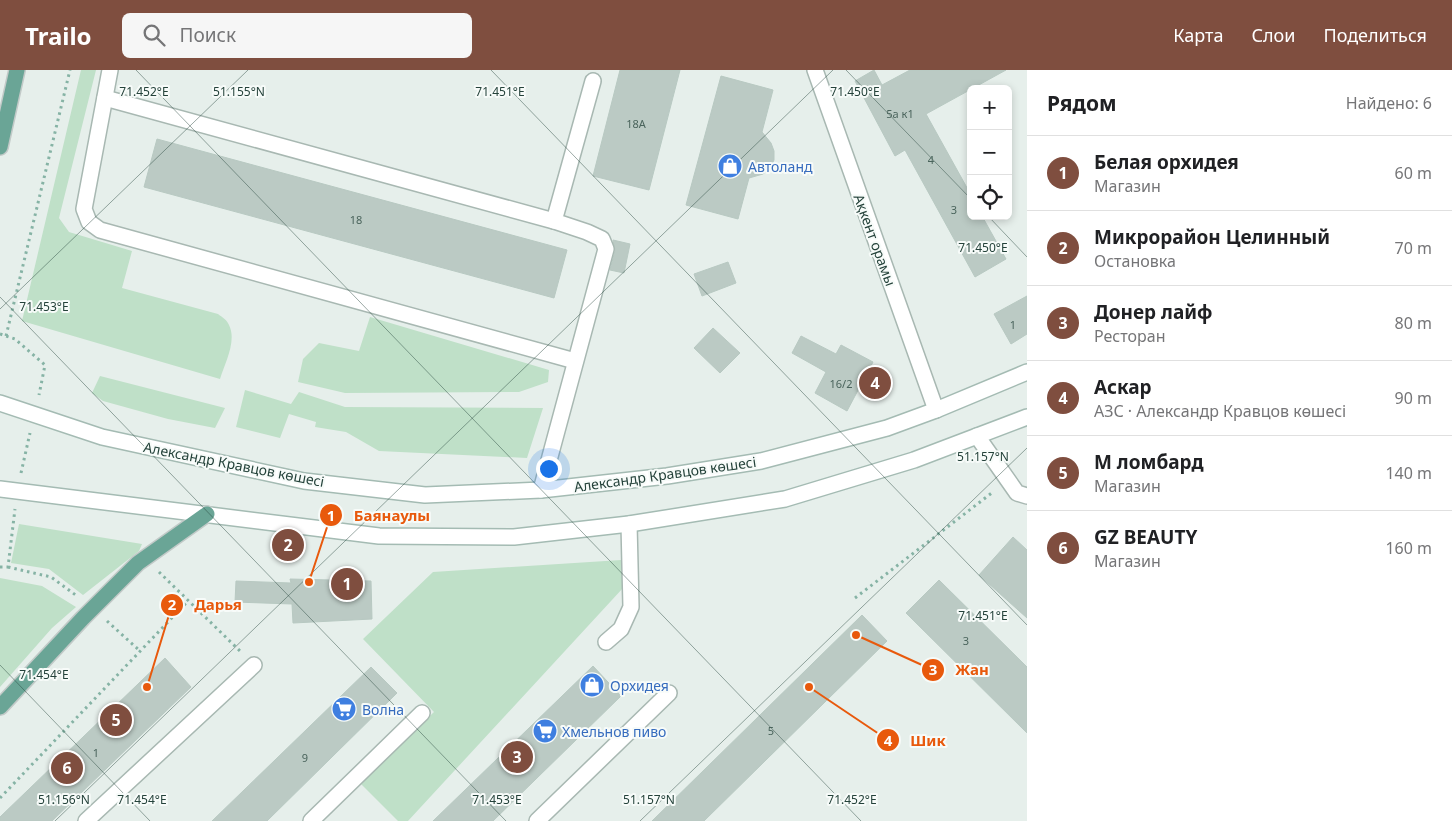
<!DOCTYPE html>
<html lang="ru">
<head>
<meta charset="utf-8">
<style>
	:root { --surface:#fff; --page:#f6f6f6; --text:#202124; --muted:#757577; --line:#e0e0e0; --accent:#7f4e3f }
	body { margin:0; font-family:"Noto Sans",sans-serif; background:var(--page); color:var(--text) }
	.controls { position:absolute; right:15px; top:15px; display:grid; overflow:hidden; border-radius:8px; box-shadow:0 2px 8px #0003 }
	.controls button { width:45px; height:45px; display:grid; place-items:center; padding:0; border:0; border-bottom:1px solid var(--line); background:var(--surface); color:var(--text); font:25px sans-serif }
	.you { position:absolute; left:548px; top:398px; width:18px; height:18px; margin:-12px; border:4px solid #fff; border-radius:50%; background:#1a73e8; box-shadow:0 0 0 8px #1a73e833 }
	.badge { display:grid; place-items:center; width:32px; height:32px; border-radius:50%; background:var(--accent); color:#fff; font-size:16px; font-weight:700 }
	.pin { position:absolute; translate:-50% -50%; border:2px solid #fff; box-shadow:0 1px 5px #0006 }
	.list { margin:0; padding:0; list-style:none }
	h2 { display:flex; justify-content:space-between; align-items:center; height:65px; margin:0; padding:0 20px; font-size:21px }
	h2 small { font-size:16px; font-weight:400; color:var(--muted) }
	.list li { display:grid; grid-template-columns:32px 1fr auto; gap:15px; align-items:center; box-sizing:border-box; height:75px; padding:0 20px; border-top:1px solid var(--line) }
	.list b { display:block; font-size:19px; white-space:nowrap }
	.list p { margin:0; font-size:16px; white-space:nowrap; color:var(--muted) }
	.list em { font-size:16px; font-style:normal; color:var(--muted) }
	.icon { flex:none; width:28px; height:28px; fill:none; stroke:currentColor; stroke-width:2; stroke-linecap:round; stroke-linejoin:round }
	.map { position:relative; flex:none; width:1027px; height:751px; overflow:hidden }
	header { display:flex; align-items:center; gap:30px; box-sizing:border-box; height:70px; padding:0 25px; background:var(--accent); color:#fff }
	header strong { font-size:24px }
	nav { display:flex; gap:28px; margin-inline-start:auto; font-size:18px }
	.search { width:350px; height:45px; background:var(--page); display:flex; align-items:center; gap:12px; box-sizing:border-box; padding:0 18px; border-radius:8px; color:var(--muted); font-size:19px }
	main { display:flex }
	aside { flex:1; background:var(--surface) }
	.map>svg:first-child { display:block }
	.green { fill:#bfe0c8 }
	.building { fill:#bbcac4; stroke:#b8c9c2 }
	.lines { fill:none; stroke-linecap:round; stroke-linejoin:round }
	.lane-casing { stroke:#a8b8b2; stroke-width:18 }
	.street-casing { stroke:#a8b8b2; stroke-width:18 }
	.secondary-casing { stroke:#a4bbb3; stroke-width:18 }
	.primary-casing { stroke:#c2cac8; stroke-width:18 }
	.path { stroke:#86b3a5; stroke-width:3; stroke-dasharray:2.5 4; stroke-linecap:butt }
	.lane { stroke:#fff; stroke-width:15 }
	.street { stroke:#fff; stroke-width:15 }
	.secondary { stroke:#fff; stroke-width:15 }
	.primary { stroke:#6aa596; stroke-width:15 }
	.ticks { fill:none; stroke:#24423a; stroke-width:1; stroke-opacity:0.45 }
	.labels { text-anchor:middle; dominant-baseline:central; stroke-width:4; stroke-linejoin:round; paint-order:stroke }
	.number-label { font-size:11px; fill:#4a645c }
	.shop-label { font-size:14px; fill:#366cbe; stroke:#f7fbf9; text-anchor:start }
	.street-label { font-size:14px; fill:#24423a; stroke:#f7fbf9 }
	.ticks-label { font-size:12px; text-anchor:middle; fill:#24423a; stroke:#f7fbf9; stroke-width:4; stroke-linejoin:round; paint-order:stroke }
	.leader { fill:none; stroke:#e8590c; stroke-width:2 }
	.callout-dot { fill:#e8590c; stroke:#f7fbf9; stroke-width:2 }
	.mark-label { font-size:15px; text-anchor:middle; font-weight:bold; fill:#fff }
	.callout-label { font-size:15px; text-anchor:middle; font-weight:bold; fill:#e8590c; stroke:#f7fbf9; stroke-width:4; stroke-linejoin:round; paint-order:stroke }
</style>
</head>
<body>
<header>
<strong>Trailo</strong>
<div class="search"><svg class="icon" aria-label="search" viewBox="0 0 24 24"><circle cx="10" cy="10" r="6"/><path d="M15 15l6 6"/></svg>Поиск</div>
<nav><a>Карта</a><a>Слои</a><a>Поделиться</a></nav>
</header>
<main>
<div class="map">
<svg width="1027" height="751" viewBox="0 0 1027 751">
	<rect width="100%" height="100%" fill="#e6efeb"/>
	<g class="green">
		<path d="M81,0H96L59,148L69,162L132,181L122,218L218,244C222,247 227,250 229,255C237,271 225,293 220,309L22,251Z"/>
		<path d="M370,247L549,300L548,312L519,322L345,323L298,312L303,289L319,273L359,281Z"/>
		<path d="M100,306L225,338L215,358L168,349L103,331L92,323Z"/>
		<path d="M245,320L291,334L299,322L345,337L543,338L527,388L379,381L346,362L315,357L316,352L289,344L280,368L236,357Z"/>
		<path d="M19,454L142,474L139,481L83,525L49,499L11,493Z"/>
		<path d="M621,490L623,518L408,751H398L360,713L434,642L363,569L433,502Z"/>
		<path d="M0,508L42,516L76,537L52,558L0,617Z"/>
	</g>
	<g class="building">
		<path d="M620,0H680L649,120L593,106Z"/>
		<path d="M874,0L882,15L910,0H1006L926,44L971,125V146H982L1006,189L975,207L905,80L895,86L855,11Z"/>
		<path d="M721,6L773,20L762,62L771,73L774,81V90L770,98L763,104L749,108L738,149L686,135Z"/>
		<path d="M157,69L567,180L554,228L144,117Z"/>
		<path d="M613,170L630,174L624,203L610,200L615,181Z"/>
		<path d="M728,192L736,213L702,226L694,204Z"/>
		<path d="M1027,226V264L1011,274L994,244Z"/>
		<path d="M713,258L740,283L720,303L694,278Z"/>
		<path d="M801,266L836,284L841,275L873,292L847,341L815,323L826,302L792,283Z"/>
		<path d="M1013,467L1027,480V548L979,505Z"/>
		<path d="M290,509L371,511L372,549L293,553L292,534L235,532L236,511L291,513Z"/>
		<path d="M939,510L1027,597V663L906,543Z"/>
		<path d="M862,545L887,571L704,751H652Z"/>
		<path d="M165,588L191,617L52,751H0V747Z"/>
		<path d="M593,596L621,626L493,751H433Z"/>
		<path d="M371,597L397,623L267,751H212Z"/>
	</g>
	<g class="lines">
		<defs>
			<g id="lane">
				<path d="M110,0L84,139L89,152L100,160L575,291"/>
				<path d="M105,28L554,151L587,162L602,169L606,179L541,420"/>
				<path d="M554,151L593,11"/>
				<path d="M606,572L621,559L631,537L629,454"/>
				<path d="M86,751L254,595"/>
				<path d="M311,751L422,643"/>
				<path d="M537,751L669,623"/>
			</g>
			<g id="street">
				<path d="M815,0L936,340"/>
				<path d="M977,366L1017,423L1027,426"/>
			</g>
			<g id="secondary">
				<path d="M0,333L102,367L304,411L425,425L541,420L667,406L761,391L887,358L936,340L1027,302"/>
				<path d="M0,419L379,466L514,467L629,454L785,429L914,390L1027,347"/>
			</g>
			<g id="primary">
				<path d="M0,77L17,0"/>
				<path d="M0,637L83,548L138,493L207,444"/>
			</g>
		</defs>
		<use href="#lane" class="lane-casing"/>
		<use href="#street" class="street-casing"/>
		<use href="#secondary" class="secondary-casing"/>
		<use href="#primary" class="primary-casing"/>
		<g class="path">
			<path d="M0,264L15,269L45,295L39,325"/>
			<path d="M6,266L70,0"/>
			<path d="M21,403L30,363"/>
			<path d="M0,497H8L15,439"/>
			<path d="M8,497L51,507L77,526"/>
			<path d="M159,502L241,582"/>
			<path d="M855,528L993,422"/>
			<path d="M107,551L140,581"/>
			<path d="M0,728L188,531"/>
		</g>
		<use href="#lane" class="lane"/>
		<use href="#street" class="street"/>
		<use href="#secondary" class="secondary"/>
		<use href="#primary" class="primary"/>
	</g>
	<path class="ticks" d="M136,0L861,751M491,0L1027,555M846,0L971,129M988,146L1027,187M0,227L506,751M0,239L248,0M0,595L150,751M55,751L833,0M640,751L1027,378"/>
	<defs>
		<symbol id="shop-disc" viewBox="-11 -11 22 22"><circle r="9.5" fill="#3f7fe0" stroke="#f7fbf9"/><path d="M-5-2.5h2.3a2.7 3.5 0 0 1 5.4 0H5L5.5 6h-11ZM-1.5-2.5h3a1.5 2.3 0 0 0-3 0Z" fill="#fff"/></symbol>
		<symbol id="supermarket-disc" viewBox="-11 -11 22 22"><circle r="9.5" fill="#3f7fe0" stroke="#f7fbf9"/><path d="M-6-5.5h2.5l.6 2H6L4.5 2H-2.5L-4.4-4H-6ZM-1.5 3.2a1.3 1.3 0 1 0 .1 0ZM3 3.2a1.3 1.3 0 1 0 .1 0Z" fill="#fff"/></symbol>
	</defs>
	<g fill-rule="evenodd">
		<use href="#shop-disc" x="716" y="82" width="28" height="28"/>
		<use href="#shop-disc" x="578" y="601" width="28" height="28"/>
		<use href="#supermarket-disc" x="330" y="625" width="28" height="28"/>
		<use href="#supermarket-disc" x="531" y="647" width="28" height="28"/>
	</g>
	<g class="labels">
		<g class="number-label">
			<text x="900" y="43">5а к1</text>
			<text x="636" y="53">18А</text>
			<text x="931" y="89">4</text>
			<text x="954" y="139">3</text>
			<text x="356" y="149">18</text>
			<text x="1013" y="254">1</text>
			<text x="841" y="313">16/2</text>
			<text x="966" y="570">3</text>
			<text x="771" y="660">5</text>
			<text x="96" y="682">1</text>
			<text x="305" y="687">9</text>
		</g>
		<g class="shop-label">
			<text x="748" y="96">Автоланд</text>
			<text x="610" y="615">Орхидея</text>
			<text x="362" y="639">Волна</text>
			<text x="562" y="661">Хмельнов пиво</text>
		</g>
		<g class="street-label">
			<text transform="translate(875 170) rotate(70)">Ақкент орамы</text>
			<text transform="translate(234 394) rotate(11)">Александр Кравцов көшесі</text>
			<text transform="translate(665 404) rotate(-8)">Александр Кравцов көшесі</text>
		</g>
	</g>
	<g class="ticks-label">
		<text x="239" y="26">51.155°N</text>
		<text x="144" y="26">71.452°E</text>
		<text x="500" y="26">71.451°E</text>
		<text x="855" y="26">71.450°E</text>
		<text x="983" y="182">71.450°E</text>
		<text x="44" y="241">71.453°E</text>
		<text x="983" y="391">51.157°N</text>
		<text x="983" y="550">71.451°E</text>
		<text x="44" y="609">71.454°E</text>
		<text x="142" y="734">71.454°E</text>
		<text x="497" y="734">71.453°E</text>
		<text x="852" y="734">71.452°E</text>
		<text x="64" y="734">51.156°N</text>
		<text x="649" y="734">51.157°N</text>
	</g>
	<path class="leader" d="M309 512L331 445M147 617L172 535M856 565L933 600M809 617L888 670"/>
	<g class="callout-dot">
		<circle cx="309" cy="512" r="5"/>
		<circle cx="147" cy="617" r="5"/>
		<circle cx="856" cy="565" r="5"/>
		<circle cx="809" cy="617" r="5"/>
		<circle cx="331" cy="445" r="12"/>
		<circle cx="172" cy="535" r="12"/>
		<circle cx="933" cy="600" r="12"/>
		<circle cx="888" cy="670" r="12"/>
	</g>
	<g class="mark-label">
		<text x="331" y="451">1</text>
		<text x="172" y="540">2</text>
		<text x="933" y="605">3</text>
		<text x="888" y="676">4</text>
	</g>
	<g class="callout-label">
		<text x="392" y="451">Баянаулы</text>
		<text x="218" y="540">Дарья</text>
		<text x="972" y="605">Жан</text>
		<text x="928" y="676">Шик</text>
	</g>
</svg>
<div class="controls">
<button>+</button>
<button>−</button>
<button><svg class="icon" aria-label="locate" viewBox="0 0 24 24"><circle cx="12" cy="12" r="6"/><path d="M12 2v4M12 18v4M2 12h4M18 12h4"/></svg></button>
</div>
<div class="you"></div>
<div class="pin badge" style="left:347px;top:514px">1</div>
<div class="pin badge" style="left:288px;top:475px">2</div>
<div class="pin badge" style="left:517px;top:687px">3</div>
<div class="pin badge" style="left:875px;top:313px">4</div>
<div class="pin badge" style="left:116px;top:650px">5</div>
<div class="pin badge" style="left:67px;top:698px">6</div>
</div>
<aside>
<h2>Рядом<small>Найдено: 6</small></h2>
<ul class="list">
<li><span class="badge">1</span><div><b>Белая орхидея</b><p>Магазин</p></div><em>60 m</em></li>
<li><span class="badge">2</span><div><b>Микрорайон Целинный</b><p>Остановка</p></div><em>70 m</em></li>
<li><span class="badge">3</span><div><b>Донер лайф</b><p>Ресторан</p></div><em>80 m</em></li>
<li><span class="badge">4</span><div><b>Аскар</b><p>АЗС · Александр Кравцов көшесі</p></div><em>90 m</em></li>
<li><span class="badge">5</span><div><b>М ломбард</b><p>Магазин</p></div><em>140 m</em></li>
<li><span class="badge">6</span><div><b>GZ BEAUTY</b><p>Магазин</p></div><em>160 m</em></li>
</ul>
</aside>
</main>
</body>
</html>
